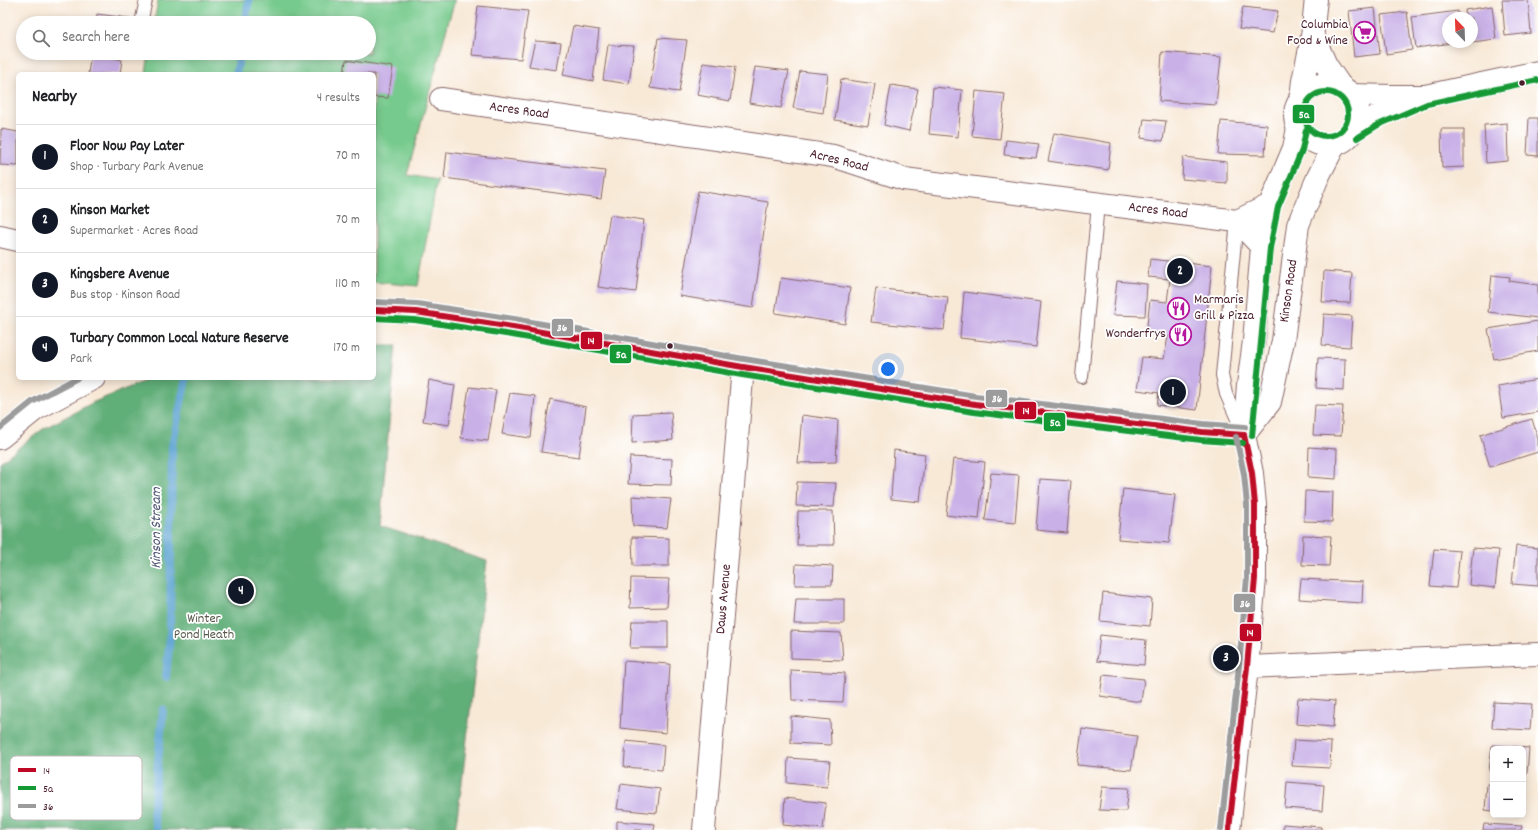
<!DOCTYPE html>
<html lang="en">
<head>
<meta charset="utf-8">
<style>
	:root { --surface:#fff; --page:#f6f6f6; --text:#202124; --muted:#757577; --line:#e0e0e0; --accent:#111827 }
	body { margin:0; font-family:Dekko,sans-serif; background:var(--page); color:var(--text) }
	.controls { position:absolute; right:12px; bottom:12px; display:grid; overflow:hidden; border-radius:6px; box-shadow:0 2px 10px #0003 }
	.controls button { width:36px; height:36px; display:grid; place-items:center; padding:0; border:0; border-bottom:1px solid var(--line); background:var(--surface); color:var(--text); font:20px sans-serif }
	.compass { position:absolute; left:1442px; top:12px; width:36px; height:36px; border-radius:50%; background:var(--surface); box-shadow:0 2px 10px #0003; rotate:337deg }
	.you { position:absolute; left:888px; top:369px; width:14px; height:14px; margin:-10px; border:3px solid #fff; border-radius:50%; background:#1a73e8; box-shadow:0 0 0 6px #1a73e833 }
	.badge { display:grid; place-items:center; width:26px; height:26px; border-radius:50%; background:var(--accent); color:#fff; font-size:13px; font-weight:700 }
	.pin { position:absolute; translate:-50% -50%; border:2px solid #fff; box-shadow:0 1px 4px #0006 }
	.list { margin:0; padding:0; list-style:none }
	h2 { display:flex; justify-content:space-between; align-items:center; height:52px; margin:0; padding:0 16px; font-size:17px }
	h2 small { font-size:13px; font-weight:400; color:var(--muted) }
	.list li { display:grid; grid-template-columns:26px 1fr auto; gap:12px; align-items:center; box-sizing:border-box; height:64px; padding:0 16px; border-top:1px solid var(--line) }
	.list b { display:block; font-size:15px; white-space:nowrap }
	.list p { margin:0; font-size:13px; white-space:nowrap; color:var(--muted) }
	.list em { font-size:13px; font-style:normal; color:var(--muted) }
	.icon { flex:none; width:22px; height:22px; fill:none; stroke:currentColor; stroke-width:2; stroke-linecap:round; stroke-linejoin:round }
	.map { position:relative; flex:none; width:1538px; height:830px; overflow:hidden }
	.search { position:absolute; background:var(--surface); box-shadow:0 2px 10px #0003; left:16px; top:16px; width:360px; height:44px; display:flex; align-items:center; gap:10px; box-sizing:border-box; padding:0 14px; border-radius:22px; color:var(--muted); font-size:15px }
	.panel { position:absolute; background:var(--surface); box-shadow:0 2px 10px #0003; left:16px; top:72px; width:360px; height:308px; border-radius:6px }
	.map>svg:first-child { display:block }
	.green { fill:#77ca8d; stroke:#60745c }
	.forest { fill:#61ae78; stroke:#566652 }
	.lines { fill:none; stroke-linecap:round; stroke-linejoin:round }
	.stream { stroke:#5ba2d1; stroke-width:8 }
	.building { fill:#c9b1e7 }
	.service-casing { stroke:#876667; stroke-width:14 }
	.minor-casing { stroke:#876667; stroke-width:24 }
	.tertiary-casing { stroke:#876667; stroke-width:24 }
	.service { stroke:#fff; stroke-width:12 }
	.minor { stroke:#fff; stroke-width:22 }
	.tertiary { stroke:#fff; stroke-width:22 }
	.bus-1-casing { stroke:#fff; stroke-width:9 }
	.bus-2-casing { stroke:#fff; stroke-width:9 }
	.bus-3-casing { stroke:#fff; stroke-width:9 }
	.bus-1 { stroke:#be0826; stroke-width:6 }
	.bus-2 { stroke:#149934; stroke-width:6 }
	.bus-3 { stroke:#9d9c9c; stroke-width:6 }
	.bus-dot { fill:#4a1f2b; stroke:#fff; stroke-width:1.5 }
	.labels { text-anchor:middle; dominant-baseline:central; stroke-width:3.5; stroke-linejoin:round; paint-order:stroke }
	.poi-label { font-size:14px; fill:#4a1f2b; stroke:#fff; text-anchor:end }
	.street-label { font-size:14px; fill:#4a1f2b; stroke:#fff }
	.park-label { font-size:14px; fill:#5a5b4d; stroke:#fff }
	.water-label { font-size:15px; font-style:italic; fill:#525a76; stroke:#fff }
	.key { fill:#fff; stroke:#c9bcbf; stroke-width:1 }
	.key-label { font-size:11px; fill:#4a1f2b }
	.line-badge { stroke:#fff; stroke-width:1.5 }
	.badge-label { font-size:11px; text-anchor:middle; font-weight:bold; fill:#fff }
</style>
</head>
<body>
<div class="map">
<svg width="1538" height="830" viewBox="0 0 1538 830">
	<rect width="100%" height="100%" fill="#fff"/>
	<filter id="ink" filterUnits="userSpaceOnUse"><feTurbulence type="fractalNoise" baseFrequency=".025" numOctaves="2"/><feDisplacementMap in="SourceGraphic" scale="8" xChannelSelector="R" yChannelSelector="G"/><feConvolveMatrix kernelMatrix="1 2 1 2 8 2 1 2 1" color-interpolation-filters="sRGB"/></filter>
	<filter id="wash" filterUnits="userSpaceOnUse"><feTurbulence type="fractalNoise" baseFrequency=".012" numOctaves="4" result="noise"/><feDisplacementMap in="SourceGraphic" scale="16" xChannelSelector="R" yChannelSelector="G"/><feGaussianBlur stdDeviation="0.9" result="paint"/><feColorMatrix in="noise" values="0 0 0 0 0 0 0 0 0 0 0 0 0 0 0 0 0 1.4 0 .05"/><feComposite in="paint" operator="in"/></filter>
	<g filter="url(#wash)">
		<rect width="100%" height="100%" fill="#f8e9d7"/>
		<path class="green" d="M158,0H455L449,20L407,175L437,180L418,286L374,282V74H146L149,53H369V23H154Z"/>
		<path class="forest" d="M374,345H396L380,526L487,561L462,783L455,830H0V462L43,429L94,402L152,378H374Z"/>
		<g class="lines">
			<g class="stream">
				<path d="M245,23L249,0"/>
				<path d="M236,74L240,53"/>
				<path d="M166,677L170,636L172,446L186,379"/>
				<path d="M157,830L153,813L163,710"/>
			</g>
		</g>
		<g id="blocks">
			<g class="building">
				<path d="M1502,0H1528L1531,33L1505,36Z"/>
				<path d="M478,6L528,11L521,59L472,55Z"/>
				<path d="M1492,6L1496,39L1472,42V18H1466L1465,10Z"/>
				<path d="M1243,7L1278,11L1273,33L1239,29Z"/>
				<path d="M1375,8L1380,54L1354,57L1349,11Z"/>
				<path d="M1458,11V18H1448V42L1452,43L1416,48L1412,17Z"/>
				<path d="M1407,12L1412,50L1386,54L1381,15Z"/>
				<path d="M97,14L129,18L128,23H96Z"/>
				<path d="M573,26L599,30L593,81L563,75Z"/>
				<path d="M658,38L687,40L679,92L650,88Z"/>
				<path d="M535,41L561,43L557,70L529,66Z"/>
				<path d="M608,45L634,46L629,84L603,80Z"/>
				<path d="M1162,52L1221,57L1216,105L1159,101Z"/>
				<path d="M91,53L122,60L120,74H88Z"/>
				<path d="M346,60L393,67L388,98L374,97V74H344Z"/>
				<path d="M703,63L735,67L730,101L697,95Z"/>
				<path d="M755,67L789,71L781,108L749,103Z"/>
				<path d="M800,71L828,74L823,113L793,108Z"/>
				<path d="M841,79L875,84L868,125L835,120Z"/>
				<path d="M891,85L918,89L909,131L884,125Z"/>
				<path d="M933,87L962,90L958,137L929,134Z"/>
				<path d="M976,91L1005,94L1000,139L972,136Z"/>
				<path d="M1529,118H1538V156L1527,155Z"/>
				<path d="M1144,119L1166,121L1163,141L1141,138Z"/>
				<path d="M1221,121L1267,125L1265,155L1218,154Z"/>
				<path d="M1507,123L1508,161L1486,163L1484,125Z"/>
				<path d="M1,129L18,132V166L0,165Z"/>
				<path d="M1441,129H1464V167L1442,168Z"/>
				<path d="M1054,133L1111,143L1108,170L1048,161Z"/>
				<path d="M1006,140L1039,144L1036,158L1004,155Z"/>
				<path d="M447,152L605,171L601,199L444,178Z"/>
				<path d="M1183,157L1227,162V183L1182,179Z"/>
				<path d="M698,191L768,202L753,308L680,296Z"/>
				<path d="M610,215L644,220L636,292L598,287Z"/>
				<path d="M1150,259L1212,266L1197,410L1157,405L1159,393L1137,390L1142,357L1164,359L1168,336L1146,333L1150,300L1167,302L1170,279L1148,277Z"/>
				<path d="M1324,271L1352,273L1350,303L1322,302Z"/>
				<path d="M1492,275L1510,277L1509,281L1538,285V318L1488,312Z"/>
				<path d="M781,278L850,288L845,324L775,313Z"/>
				<path d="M1117,281L1147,284L1145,316L1113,315Z"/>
				<path d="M876,288L948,297L944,330L871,322Z"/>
				<path d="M964,292L1041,302L1036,347L960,338Z"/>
				<path d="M1324,314L1352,316L1350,347L1322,345Z"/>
				<path d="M1538,321V351L1494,359L1488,329Z"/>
				<path d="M1318,358L1345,359L1344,390L1316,388Z"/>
				<path d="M1538,379V412L1503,418L1498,386Z"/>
				<path d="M429,380L455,385L449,425L423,421Z"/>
				<path d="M469,387L496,390L488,441L461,438Z"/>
				<path d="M510,393L535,396L531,438L502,434Z"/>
				<path d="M550,399L586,407L579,457L541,452Z"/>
				<path d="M1315,405L1343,406L1341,436L1313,435Z"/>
				<path d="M671,412L673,440L632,443L633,414Z"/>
				<path d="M802,415L838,420L836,462L798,463Z"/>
				<path d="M1532,419L1538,439V452L1490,467L1480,435Z"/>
				<path d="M1309,447L1337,449L1336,479L1308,477Z"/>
				<path d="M894,450L925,454L920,502L891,499Z"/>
				<path d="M630,457L672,459L671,485L628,484Z"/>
				<path d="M953,459L985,462L979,519L946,515Z"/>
				<path d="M991,473L1019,475L1015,523L985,520Z"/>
				<path d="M1040,479L1071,481L1067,533L1036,530Z"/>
				<path d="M797,482L836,483L834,507L796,506Z"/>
				<path d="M1123,489L1175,495L1169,543L1118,539Z"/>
				<path d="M1305,491L1333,492L1332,522L1304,521Z"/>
				<path d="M632,496L671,499L667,528L633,526Z"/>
				<path d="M798,511H833L834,545H797Z"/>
				<path d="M1303,535L1331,536L1329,566L1302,565Z"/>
				<path d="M632,537L669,538V566H633Z"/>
				<path d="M1516,546L1538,548V586L1512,584Z"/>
				<path d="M1473,548L1499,550L1495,588L1469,585Z"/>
				<path d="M1434,549L1460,551L1456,588L1430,586Z"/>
				<path d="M796,564L833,566L832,585H795Z"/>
				<path d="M631,578L669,579L667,607L630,608Z"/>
				<path d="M1301,579L1363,582L1362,603L1299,599Z"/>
				<path d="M1103,593L1152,599L1150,626L1100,621Z"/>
				<path d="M796,599H844V624H794Z"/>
				<path d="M632,621H668V648H630Z"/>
				<path d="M791,631L841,633L843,660L791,658Z"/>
				<path d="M1100,635L1146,640L1144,665L1097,661Z"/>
				<path d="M624,661L670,664L666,733L620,728Z"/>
				<path d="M791,670L845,673L843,702L792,700Z"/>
				<path d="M1103,675L1144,679L1141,702L1100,696Z"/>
				<path d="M1298,698L1335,701L1333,727L1296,724Z"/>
				<path d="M1494,702L1532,704L1530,730L1492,728Z"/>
				<path d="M791,716L830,720L831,745L791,743Z"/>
				<path d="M1082,729L1137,736L1131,770L1077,765Z"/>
				<path d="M1294,740L1331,742L1330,768L1292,766Z"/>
				<path d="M626,741L664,745L662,770L624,767Z"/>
				<path d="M1492,745L1529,748L1527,774H1523V749H1493V771H1489Z"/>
				<path d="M788,758L830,761L827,787L787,783Z"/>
				<path d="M1287,782L1324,785L1322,811L1285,808Z"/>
				<path d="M621,784L660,789L657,813L617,809Z"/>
				<path d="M1487,784H1493V811L1485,810Z"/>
				<path d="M1102,787L1129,788L1126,811L1099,810Z"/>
				<path d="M785,798L826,803L823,829L783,825Z"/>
				<path d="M617,821L655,824L654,830H617Z"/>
				<path d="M1283,824L1321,827V830H1283Z"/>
				<path d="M1484,824L1522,826L1521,830H1483Z"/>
			</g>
		</g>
	</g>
	<g filter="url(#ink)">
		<use href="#blocks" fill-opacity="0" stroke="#876667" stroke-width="1"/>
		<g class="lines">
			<defs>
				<g id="service">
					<path d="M141,23L146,0"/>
					<path d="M1237,221L1222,375L1226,394L1241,428"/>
					<path d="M1082,377L1098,204"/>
				</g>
				<g id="minor">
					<path d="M441,99L833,156L904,179L1237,221L1270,205"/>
					<path d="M1237,221L1262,247"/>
					<path d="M1247,667L1538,654"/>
					<path d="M704,830L743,367"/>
				</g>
				<g id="tertiary">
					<path d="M1313,36L1326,65L1341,87"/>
					<path d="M1351,95L1391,96H1425L1538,72"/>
					<path d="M1300,98C1328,64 1373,97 1354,130C1349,137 1341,144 1332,145C1313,146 1294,134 1295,113C1295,108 1298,104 1300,99C1302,93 1302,87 1303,81C1306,66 1310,51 1312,36C1314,24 1314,12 1316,0"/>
					<path d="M1353,131L1374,118L1415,100"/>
					<path d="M0,236L18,240"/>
					<path d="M374,310L416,312L513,327L743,367L975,404L1202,432L1244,435"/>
					<path d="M1244,435L1270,402L1283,341L1298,225L1318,177L1335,144"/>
					<path d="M0,438L36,409L94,378"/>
					<path d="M1229,830L1247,667L1255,578V505L1252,473L1244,435L1248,385L1254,341L1262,247L1270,205L1294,148L1298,128"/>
				</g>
			</defs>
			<use href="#service" class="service-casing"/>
			<use href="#minor" class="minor-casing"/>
			<use href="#tertiary" class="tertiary-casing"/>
			<use href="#service" class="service"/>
			<use href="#minor" class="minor"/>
			<use href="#tertiary" class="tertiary"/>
			<defs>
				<g id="bus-1">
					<path d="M374,310L416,312L513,327L743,367L975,404L1202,432L1244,435"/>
					<path d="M1229,830L1247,667L1255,578V505L1252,473L1244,435"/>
				</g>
				<g id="bus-2">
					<circle cx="1326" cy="114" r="22"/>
					<path d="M1357,138L1378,125L1427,104L1538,80"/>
					<path d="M374,318L415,320L512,335L742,375L974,412L1201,440L1243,443"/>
					<path d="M1252,436L1270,248L1278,207L1302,150L1306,130"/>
				</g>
				<g id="bus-3">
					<path d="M374,302L417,304L514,319L744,359L976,396L1203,424L1245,427"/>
					<path d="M0,428L32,402L77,378"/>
					<path d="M1221,829L1239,666L1247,578V505L1244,474L1236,437"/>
				</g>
			</defs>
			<use href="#bus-1" class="bus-1-casing"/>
			<use href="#bus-2" class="bus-2-casing"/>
			<use href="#bus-3" class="bus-3-casing"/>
			<use href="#bus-1" class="bus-1"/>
			<use href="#bus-2" class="bus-2"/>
			<use href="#bus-3" class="bus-3"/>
		</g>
	</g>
	<defs>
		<symbol id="supermarket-ring" viewBox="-11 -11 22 22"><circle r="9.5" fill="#fff" stroke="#b5179e" stroke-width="1.5"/><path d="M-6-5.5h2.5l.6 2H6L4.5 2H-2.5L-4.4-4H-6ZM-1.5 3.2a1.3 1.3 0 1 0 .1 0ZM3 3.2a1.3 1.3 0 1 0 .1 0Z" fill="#b5179e"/></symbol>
		<symbol id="restaurant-ring" viewBox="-11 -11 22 22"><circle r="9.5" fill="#fff" stroke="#b5179e" stroke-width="1.5"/><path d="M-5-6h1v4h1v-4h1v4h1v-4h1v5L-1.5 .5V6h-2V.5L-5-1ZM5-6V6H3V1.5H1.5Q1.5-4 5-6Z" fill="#b5179e"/></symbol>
	</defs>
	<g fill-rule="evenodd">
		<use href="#supermarket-ring" x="1352" y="20" width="25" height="25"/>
		<use href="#restaurant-ring" x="1166" y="296" width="25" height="25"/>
		<use href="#restaurant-ring" x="1168" y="322" width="25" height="25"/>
	</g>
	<g class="bus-dot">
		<circle cx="1522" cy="83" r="3.5"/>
		<circle cx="670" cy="346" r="3.5"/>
	</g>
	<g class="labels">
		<g class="poi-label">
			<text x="1348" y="25">Columbia<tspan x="1348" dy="16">Food &amp; Wine</tspan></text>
			<text x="1194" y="300" text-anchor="start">Marmaris<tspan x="1194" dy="16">Grill &amp; Pizza</tspan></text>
			<text x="1166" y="334">Wonderfrys</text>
		</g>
		<g class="street-label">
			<text transform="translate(519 111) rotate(8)">Acres Road</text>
			<text transform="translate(839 161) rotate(14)">Acres Road</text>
			<text transform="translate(1158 211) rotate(7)">Acres Road</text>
			<text transform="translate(1289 291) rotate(-82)">Kinson Road</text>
			<text transform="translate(724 599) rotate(-85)">Daws Avenue</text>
		</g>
		<g class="park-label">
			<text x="204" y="619">Winter<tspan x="204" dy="16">Pond Heath</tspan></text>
		</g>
		<g class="water-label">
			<text transform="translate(157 528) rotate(-90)">Kinson Stream</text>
		</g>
	</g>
	<rect x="10" y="756" width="132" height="64" rx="6" class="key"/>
	<rect x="18" y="768" width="18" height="4" fill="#be0826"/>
	<rect x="18" y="786" width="18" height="4" fill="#149934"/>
	<rect x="18" y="804" width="18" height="4" fill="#9d9c9c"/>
	<g class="key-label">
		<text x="43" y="774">14</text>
		<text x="43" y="792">5a</text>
		<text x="43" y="810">36</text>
	</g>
	<g class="line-badge">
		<rect x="1292" y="104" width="23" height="20" rx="4" fill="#149934"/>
		<rect x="551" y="318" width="23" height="19" rx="4" fill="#9d9c9c"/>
		<rect x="580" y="331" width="23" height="19" rx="4" fill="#be0826"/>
		<rect x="609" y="344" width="23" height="20" rx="4" fill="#149934"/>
		<rect x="985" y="389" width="23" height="19" rx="4" fill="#9d9c9c"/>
		<rect x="1014" y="401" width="23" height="19" rx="4" fill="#be0826"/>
		<rect x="1043" y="412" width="23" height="20" rx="4" fill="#149934"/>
		<rect x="1233" y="593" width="23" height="20" rx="4" fill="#9d9c9c"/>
		<rect x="1239" y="623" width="23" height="19" rx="4" fill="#be0826"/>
	</g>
	<g class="badge-label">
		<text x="1304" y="118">5a</text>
		<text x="562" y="331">36</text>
		<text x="591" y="344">14</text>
		<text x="621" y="358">5a</text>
		<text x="997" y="402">36</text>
		<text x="1026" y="414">14</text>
		<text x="1055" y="426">5a</text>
		<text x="1245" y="607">36</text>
		<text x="1250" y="636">14</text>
	</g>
</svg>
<div class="controls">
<button>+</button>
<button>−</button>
</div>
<svg class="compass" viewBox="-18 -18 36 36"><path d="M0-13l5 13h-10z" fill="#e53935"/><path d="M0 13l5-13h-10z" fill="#757577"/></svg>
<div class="you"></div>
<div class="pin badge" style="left:1173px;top:392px">1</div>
<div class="pin badge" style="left:1180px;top:271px">2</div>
<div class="pin badge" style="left:1226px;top:658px">3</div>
<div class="pin badge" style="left:241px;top:591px">4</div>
<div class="search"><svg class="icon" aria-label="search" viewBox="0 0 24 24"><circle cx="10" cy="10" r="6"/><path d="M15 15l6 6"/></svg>Search here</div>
<section class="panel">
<h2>Nearby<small>4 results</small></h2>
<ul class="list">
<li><span class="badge">1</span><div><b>Floor Now Pay Later</b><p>Shop · Turbary Park Avenue</p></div><em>70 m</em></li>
<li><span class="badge">2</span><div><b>Kinson Market</b><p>Supermarket · Acres Road</p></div><em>70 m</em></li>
<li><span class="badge">3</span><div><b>Kingsbere Avenue</b><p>Bus stop · Kinson Road</p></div><em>110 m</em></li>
<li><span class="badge">4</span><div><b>Turbary Common Local Nature Reserve</b><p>Park</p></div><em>170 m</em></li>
</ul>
</section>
</div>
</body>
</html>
